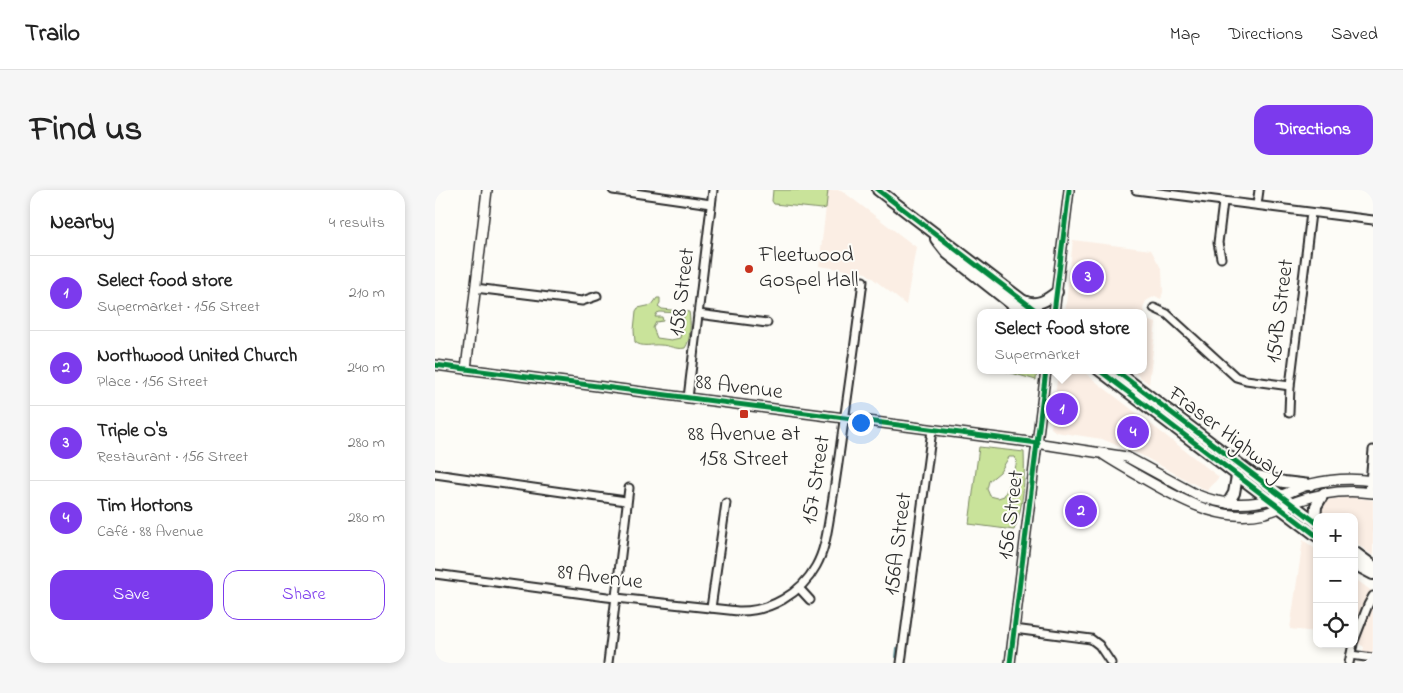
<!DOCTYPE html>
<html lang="en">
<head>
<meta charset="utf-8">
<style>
	:root { --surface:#fff; --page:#f6f6f6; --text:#222; --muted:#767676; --line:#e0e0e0; --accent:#7c3aed }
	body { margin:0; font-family:"Indie Flower",sans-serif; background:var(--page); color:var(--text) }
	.controls { position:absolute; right:15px; bottom:15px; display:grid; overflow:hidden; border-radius:10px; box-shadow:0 2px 8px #0003 }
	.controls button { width:45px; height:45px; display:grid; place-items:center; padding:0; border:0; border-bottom:1px solid var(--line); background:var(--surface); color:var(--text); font:25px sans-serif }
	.you { position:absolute; left:425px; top:232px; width:18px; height:18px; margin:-12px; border:4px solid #fff; border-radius:50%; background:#1a73e8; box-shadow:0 0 0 8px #1a73e833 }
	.badge { display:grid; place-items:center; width:32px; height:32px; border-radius:50%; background:var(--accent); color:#fff; font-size:16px; font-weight:700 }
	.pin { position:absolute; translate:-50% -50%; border:2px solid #fff; box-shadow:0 1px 5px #0006 }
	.popup { position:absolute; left:542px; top:119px; width:170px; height:65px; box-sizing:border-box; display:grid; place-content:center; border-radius:10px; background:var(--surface); filter:drop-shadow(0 1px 4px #0005); font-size:16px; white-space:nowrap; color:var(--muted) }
	.popup b { font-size:19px; color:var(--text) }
	.popup::after { content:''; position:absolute; left:50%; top:100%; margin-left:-10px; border:10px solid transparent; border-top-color:var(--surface) }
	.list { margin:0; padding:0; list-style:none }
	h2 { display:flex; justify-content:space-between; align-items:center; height:65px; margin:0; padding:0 20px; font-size:21px }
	h2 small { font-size:16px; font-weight:400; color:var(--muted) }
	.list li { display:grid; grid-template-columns:32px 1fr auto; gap:15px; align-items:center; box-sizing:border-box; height:75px; padding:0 20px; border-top:1px solid var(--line) }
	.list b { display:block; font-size:19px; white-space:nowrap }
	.list p { margin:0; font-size:16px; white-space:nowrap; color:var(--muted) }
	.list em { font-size:16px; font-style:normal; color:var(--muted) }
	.actions { display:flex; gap:10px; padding:15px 20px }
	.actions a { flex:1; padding:11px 0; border:1px solid var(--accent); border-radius:15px; text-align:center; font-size:18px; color:var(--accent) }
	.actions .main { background:var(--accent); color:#fff }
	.icon { flex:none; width:28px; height:28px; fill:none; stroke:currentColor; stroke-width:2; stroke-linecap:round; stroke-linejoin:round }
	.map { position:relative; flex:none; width:938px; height:473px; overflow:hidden; border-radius:15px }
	header { display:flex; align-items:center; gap:30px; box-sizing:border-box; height:70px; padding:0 25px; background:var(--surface); border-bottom:1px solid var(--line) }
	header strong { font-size:24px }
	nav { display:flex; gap:28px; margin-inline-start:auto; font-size:18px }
	.intro { display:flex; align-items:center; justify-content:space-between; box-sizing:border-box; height:120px; padding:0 30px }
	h1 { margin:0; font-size:35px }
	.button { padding:12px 22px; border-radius:15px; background:var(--accent); color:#fff; font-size:18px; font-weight:700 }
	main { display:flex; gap:30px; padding:0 30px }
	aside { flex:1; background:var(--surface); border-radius:15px; box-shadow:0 2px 8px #0003 }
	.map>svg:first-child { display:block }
	.built { fill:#fbeee4 }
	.green { fill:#c9e39a; stroke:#7a8762; fill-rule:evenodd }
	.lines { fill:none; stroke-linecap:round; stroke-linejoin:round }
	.stream { stroke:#68989f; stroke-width:2 }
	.minor-casing { stroke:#2b2b2b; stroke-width:11 }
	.tertiary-casing { stroke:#2b2b2b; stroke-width:12 }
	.secondary-casing { stroke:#2b2b2b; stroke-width:12 }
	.primary-casing { stroke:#2b2b2b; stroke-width:14 }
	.minor { stroke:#fdfcf7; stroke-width:7 }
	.tertiary { stroke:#fdfcf7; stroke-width:9 }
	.secondary { stroke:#fdfcf7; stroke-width:9 }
	.primary { stroke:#fdfcf7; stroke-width:10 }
	.cycleway-casing { stroke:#fdfcf7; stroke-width:8 }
	.cycleway { stroke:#00873e; stroke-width:5 }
	.poi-dot { fill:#c8321e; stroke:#fdfcf7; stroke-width:2 }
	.labels { text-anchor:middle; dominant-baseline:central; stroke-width:4; stroke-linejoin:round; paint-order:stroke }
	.poi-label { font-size:22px; fill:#2b2b2b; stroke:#fdfcf7; text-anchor:start }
	.street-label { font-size:22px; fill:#2b2b2b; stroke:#fdfcf7 }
</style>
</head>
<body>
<header>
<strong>Trailo</strong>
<nav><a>Map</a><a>Directions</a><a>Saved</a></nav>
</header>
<div class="intro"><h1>Find us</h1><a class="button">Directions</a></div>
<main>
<aside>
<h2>Nearby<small>4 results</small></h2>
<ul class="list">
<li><span class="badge">1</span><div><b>Select food store</b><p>Supermarket · 156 Street</p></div><em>210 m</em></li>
<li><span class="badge">2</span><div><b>Northwood United Church</b><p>Place · 156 Street</p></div><em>240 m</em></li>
<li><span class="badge">3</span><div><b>Triple O's</b><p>Restaurant · 156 Street</p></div><em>280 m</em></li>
<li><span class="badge">4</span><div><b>Tim Hortons</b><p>Café · 88 Avenue</p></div><em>280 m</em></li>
</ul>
<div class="actions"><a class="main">Save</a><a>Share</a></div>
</aside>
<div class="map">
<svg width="938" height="473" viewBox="0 0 938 473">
	<rect width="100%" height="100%" fill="#fdfcf7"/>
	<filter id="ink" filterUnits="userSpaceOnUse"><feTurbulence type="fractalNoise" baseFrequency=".02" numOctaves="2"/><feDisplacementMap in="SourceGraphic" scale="10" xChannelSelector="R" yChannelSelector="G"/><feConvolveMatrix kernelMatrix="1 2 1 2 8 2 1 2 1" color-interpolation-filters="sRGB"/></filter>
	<g filter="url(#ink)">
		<g class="built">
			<path d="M393,0H406L481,57L471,115L431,83L384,76Z"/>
			<path d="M638,50L716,60L727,80L728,102L726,109L720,106L711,111L708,119L711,130L721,133L714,194L696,180H708V123H630Z"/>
			<path d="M626,180H646L784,287L772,301L706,265L667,249L621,242L616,238L623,183Z"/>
			<path d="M917,307L938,310V366L919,351V327H889L887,324L886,315L896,309Z"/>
			<path d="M868,350L882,360V442L855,439Z"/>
			<path d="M919,388L938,402V473L925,471L929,457L919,451Z"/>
		</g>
		<g class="green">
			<path d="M338,0H393L391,18L387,19L339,14L337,11Z"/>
			<path d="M222,108H225V113L223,116L227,119L254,122C256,132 256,150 250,158C241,160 234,155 225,155C217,154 207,158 200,152L199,140L201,121L203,118L217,115ZM225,122L245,123L249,126L245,148L236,150L222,148L218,138L221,132L228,131L227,127H220L222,123Z"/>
			<path d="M566,180H602L601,190Z"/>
			<path d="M544,257L589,262C590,289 589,316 579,340L534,334ZM574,267H579L582,271L578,287L569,306L563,308L555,306L552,299L554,291L565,282Z"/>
		</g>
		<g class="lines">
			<path class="stream" d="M461,467L462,458"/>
			<defs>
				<g id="minor">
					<path d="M178,0L276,14"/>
					<path d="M701,0L938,30"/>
					<path d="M822,15L824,0"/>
					<path d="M786,68L783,53L788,12"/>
					<path d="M40,98L147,111L162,106"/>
					<path d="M719,118L732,124L801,187L811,190L855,196"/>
					<path d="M263,124L332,133"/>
					<path d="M253,208L278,0"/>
					<path d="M854,223L855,196L876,23"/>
					<path d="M0,284L191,311"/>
					<path d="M934,302L938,260"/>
					<path d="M0,384L172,407L303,421C334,422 366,404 381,376C390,360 392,342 395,325C400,296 404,267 408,238C415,189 422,140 428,91"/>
					<path d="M364,398L375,410"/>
					<path d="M276,418L291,313"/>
					<path d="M579,439L656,449L664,455L676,473"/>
					<path d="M919,451L933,415L938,406"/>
					<path d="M916,465L938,468"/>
					<path d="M173,473L194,298"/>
					<path d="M466,473L497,240"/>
					<path d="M914,473L918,454"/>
				</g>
				<g id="tertiary">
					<path d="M619,123L634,0"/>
					<path d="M31,179L52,0"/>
				</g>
				<g id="secondary">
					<path d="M0,175L594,252L692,267L760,304C783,314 811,317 836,309C850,305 862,298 876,294C897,289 917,288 938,291"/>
					<path d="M669,265C686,276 704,286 722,296C756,315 790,332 830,323C841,320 852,315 863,311C888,302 911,299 938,303"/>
					<path d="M575,473L611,180"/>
				</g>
				<g id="primary">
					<path d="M443,0L604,123"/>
					<path d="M501,49L512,63L588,123"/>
					<path d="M589,111C602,117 612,110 622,102"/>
					<path d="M664,180L882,346"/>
					<path d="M680,180L882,333"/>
					<path d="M822,286L849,292L875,295"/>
					<path d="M793,313L799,303L802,286"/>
					<path d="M880,332L881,316L889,303"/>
					<path d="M919,362L938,376"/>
					<path d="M919,374L938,384"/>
				</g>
			</defs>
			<use href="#minor" class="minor-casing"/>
			<use href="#tertiary" class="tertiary-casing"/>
			<use href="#secondary" class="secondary-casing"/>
			<use href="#primary" class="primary-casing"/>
			<use href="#minor" class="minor"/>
			<use href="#tertiary" class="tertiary"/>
			<use href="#secondary" class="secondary"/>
			<use href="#primary" class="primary"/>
			<defs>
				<g id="cycleway">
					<path d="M443,0L604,123"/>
					<path d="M619,123L634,0"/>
					<path d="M0,175L603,253"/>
					<path d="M664,180L882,346"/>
					<path d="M680,180L882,333"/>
					<path d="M575,473L611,180"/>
				</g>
			</defs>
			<use href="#cycleway" class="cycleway-casing"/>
			<use href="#cycleway" class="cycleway"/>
		</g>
	</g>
	<g class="poi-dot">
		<circle cx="314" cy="79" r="5"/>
		<rect x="304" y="219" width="10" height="10" rx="2.5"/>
	</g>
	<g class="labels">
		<g class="poi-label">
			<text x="324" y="66">Fleetwood<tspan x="324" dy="25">Gospel Hall</tspan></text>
			<text x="309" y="245" text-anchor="middle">88 Avenue at<tspan x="309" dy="25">158 Street</tspan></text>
		</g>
		<g class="street-label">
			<text transform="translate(248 102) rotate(-83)">158 Street</text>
			<text transform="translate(846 121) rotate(-83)">154B Street</text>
			<text transform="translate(304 198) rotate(7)">88 Avenue</text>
			<text transform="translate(791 244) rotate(37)">Fraser Highway</text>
			<text transform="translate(382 290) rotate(-81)">157 Street</text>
			<text transform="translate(577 325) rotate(-83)">156 Street</text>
			<text transform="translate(464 354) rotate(-83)">156A Street</text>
			<text transform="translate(165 388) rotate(7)">89 Avenue</text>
		</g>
	</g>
</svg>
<div class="controls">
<button>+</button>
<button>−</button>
<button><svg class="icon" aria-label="locate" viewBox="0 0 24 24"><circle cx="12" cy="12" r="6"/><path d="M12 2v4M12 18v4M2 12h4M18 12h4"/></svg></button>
</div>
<div class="you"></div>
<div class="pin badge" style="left:627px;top:219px">1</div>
<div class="popup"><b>Select food store</b>Supermarket</div>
<div class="pin badge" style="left:646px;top:321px">2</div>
<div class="pin badge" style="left:653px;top:87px">3</div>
<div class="pin badge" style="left:698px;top:242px">4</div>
</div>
</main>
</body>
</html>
